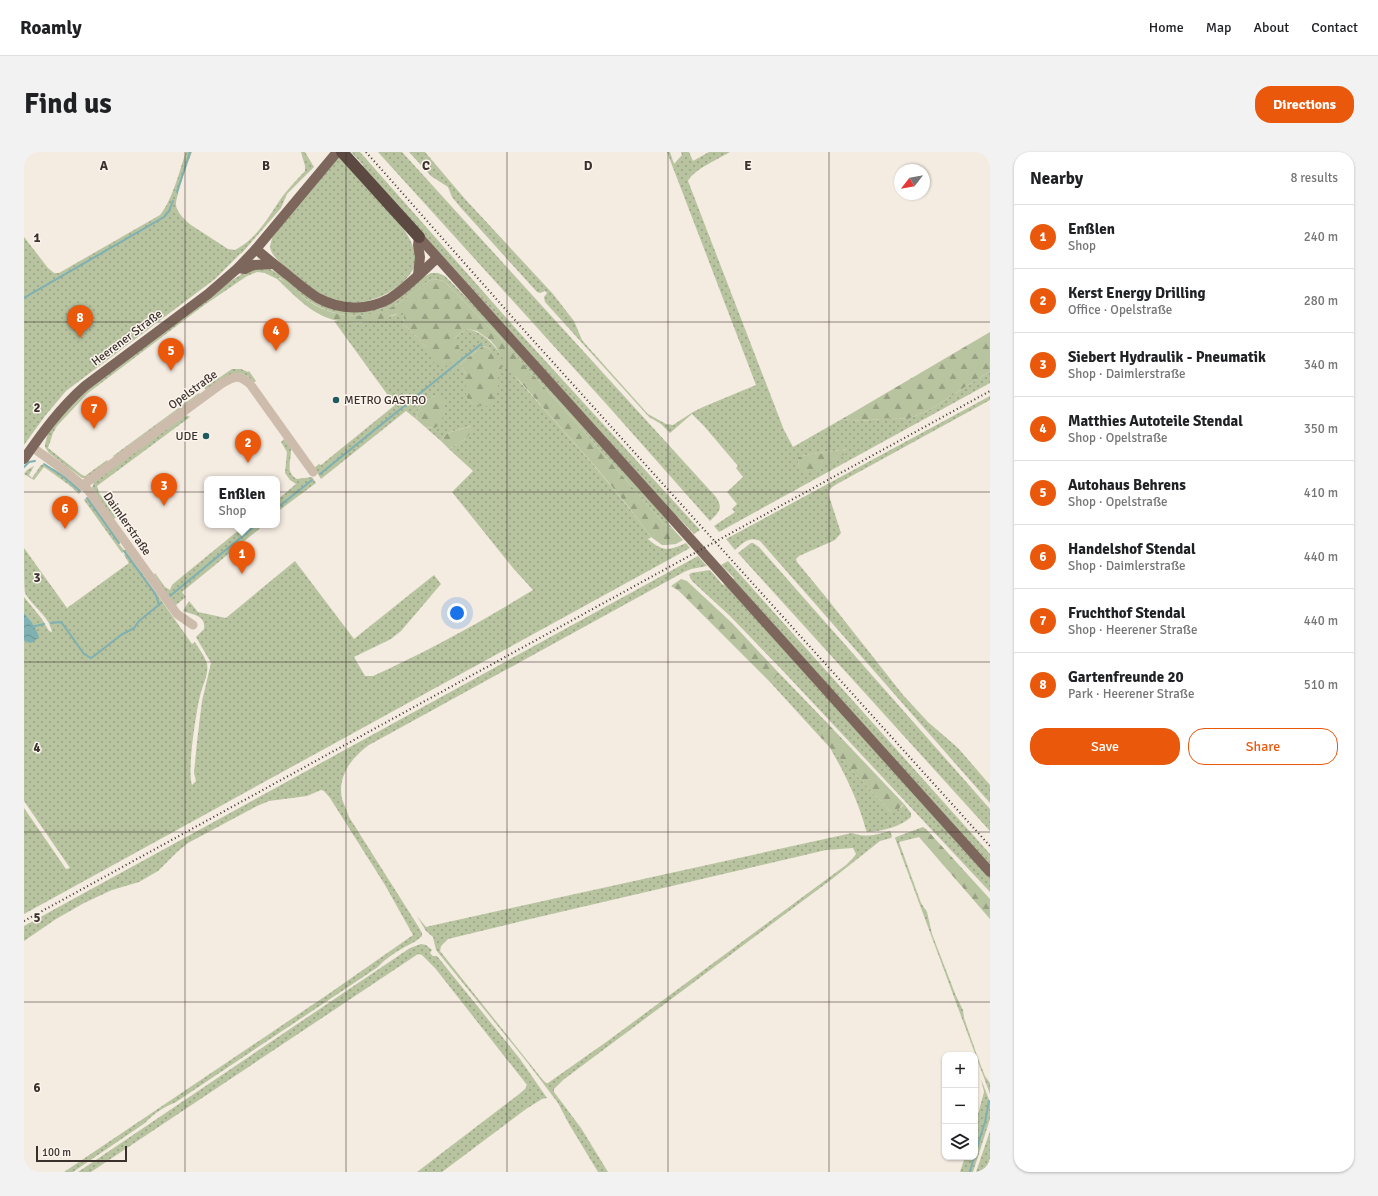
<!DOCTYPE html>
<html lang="en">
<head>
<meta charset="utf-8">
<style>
	:root { --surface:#fff; --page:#f2f2f2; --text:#202124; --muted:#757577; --line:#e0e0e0; --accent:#ea580c }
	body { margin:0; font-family:Signika,sans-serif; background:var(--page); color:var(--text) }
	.controls { position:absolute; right:12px; bottom:12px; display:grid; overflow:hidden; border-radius:8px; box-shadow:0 1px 3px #0004 }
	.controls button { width:36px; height:36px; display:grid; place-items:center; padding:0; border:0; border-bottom:1px solid var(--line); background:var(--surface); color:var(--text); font:20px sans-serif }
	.compass { position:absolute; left:870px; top:12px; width:36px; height:36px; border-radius:50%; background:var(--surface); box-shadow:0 1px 3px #0004; rotate:239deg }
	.scale { position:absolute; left:12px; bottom:10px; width:91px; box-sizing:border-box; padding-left:4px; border:2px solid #3b302b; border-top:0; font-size:11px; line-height:14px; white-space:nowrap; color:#3b302b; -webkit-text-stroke:3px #fbf5ee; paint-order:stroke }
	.you { position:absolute; left:433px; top:461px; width:14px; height:14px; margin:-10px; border:3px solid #fff; border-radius:50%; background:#1a73e8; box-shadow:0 0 0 6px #1a73e833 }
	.badge { display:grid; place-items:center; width:26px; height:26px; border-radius:50%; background:var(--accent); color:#fff; font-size:13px; font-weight:700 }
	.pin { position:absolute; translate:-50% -33px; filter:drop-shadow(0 1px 2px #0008) }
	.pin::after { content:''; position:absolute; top:21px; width:14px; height:12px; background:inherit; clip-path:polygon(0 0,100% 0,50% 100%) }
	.popup { position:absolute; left:180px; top:324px; width:76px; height:52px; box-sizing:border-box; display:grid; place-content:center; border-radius:8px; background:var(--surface); filter:drop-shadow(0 1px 3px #0005); font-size:13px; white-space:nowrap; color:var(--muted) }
	.popup b { font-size:15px; color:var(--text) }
	.popup::after { content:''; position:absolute; left:50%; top:100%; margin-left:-8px; border:8px solid transparent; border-top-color:var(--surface) }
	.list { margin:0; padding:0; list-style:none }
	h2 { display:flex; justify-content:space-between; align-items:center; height:52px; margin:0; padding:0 16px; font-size:17px }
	h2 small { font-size:13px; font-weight:400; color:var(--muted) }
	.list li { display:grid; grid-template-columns:26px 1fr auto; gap:12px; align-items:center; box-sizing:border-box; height:64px; padding:0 16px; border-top:1px solid var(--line) }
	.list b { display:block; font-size:15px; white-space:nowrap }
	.list p { margin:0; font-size:13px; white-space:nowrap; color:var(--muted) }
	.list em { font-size:13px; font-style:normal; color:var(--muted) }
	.actions { display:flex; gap:8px; padding:12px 16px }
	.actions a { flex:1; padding:9px 0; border:1px solid var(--accent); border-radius:16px; text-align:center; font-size:14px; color:var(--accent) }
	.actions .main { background:var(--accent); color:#fff }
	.icon { flex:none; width:22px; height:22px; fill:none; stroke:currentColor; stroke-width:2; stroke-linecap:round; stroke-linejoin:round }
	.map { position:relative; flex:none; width:966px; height:1020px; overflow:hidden; border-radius:16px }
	header { display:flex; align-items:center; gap:24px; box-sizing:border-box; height:56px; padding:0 20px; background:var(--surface); border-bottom:1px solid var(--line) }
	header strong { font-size:19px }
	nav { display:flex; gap:22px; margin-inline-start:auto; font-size:14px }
	.intro { display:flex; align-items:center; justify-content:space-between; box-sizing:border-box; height:96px; padding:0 24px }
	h1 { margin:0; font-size:28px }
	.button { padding:10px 18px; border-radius:16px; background:var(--accent); color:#fff; font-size:14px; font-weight:700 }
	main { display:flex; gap:24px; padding:0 24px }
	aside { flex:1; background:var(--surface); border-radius:16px; box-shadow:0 1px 3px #0004 }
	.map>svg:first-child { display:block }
	.grass { fill:url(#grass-dots); fill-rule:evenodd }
	.forest { fill:url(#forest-firs) }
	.water { fill:url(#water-waves) }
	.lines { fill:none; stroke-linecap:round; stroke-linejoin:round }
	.stream { stroke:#7fb0b2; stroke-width:2 }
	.minor { stroke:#cdbbac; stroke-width:9 }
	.major { stroke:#7d675c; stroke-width:10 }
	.highway { stroke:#5c4a42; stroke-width:12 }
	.rail { stroke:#3b302b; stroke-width:2; stroke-dasharray:1 3; stroke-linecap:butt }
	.grid { fill:none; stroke:#3b302b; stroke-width:1; stroke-opacity:0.55 }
	.poi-dot { fill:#1f5a5e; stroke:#fbf5ee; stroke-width:1.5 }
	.labels { text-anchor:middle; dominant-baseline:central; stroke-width:3; stroke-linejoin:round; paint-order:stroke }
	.street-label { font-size:12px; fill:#3b302b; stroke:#fbf5ee }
	.poi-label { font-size:12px; fill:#3b302b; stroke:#fbf5ee; text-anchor:start }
	.grid-label { font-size:13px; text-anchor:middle; font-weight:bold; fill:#3b302b; stroke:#fbf5ee; stroke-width:3; stroke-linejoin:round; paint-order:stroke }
</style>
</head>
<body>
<header>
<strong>Roamly</strong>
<nav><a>Home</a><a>Map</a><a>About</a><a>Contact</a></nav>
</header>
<div class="intro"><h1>Find us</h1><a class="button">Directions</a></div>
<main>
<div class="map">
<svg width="966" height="1020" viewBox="0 0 966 1020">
	<defs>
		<pattern id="grass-dots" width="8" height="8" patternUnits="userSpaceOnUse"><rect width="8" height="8" fill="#b8c4a0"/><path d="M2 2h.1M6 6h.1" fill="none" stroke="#97a083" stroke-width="1.8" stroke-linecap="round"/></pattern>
		<pattern id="forest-firs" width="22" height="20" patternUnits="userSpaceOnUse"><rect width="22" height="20" fill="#b8c4a0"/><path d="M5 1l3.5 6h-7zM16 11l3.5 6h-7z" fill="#97a083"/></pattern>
		<pattern id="water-waves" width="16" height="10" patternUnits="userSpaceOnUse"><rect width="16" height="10" fill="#7fb0b2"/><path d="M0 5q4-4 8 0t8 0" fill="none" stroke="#699091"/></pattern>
	</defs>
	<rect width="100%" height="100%" fill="#f4ebe1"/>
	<g class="grass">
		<path d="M162,0H168C164,10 152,43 152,53C153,61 161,68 167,73L204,97L211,98C233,87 245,64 258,45C265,36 273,27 281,19V14L277,0H281L290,15L263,42L257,56L218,101L216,102L191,127L42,239L21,264L0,293V85L24,116L30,121H35L136,63C149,47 155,20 162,0Z"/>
		<path d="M327,0H336L494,179L676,378L670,382L654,365L653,366C548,249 445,131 338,16L339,13Z"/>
		<path d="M354,0H378L692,345C700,357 694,361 686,369L585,255Z"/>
		<path d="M385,0H401L441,47L529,142L550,169L558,188L564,195L624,262L642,272L649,273L669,260L679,255L732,233L679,94L643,0H646L650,12L658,3L657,0H665L669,9L685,0H706C696,6 669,18 664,29L760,278L769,295L818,267L836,269L868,266L884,267L907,257L966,219V231L695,380L690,374L711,360L708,357L713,352L703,340L719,325L712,316L714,314L680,274L668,262L646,281L637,272L625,265L521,150L520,145L523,141L521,139L516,141L513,140L437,56L428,45L424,35L407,24ZM824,297L775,316L774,305L787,302Z"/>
		<path d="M314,4C326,17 339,30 351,44C367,61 384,77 391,100C395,110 389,119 382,127C361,148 330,158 302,145C289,139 278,128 267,120C260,113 248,106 246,95L248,86L252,80Z"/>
		<path d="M242,115L255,122L277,139L338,160L355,157L372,149L398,126L407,121H414L421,124L474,178L645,370L644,371L650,378L640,372L563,283L474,184L420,129L409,127L403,130C392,138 382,147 370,154C344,169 310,166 285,149C275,142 265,134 256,126L253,127L241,121L233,120L223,124L179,154L64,241L33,274L29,281L24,296L58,323L61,324L83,308L84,310L63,326H58L25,301L21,295V292L24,281L50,248L202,132L224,118Z"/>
		<path d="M376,160L380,161L379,173L385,177L403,196L430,187L436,181L444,177C471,184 479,209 495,229C540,280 587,330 627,385L624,387C639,400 644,399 662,391L666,396L0,762V656L42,717L46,716L0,649V489L5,491L7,469L0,461V445L18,467L25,479L28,480C26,465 7,453 1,441C0,435 0,404 0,396L43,456L105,411L100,403L101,402L100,400L98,401L60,348L62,346H65L96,390L95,392L100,398H102L168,492L171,490C175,497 181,504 183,512C185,522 178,535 176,544C172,560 163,619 168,633L172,629L170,621L173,590L178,549L187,511L172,485L180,477C182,463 169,463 159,459L165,449L174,460L202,466L271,409L330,487L410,423L417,432L377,479L367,487L330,505L341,524H349C404,499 457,470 509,438L489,416L428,340L449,319L425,297L441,287L447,274L423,281L417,289L401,275L409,276L412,244C398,248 395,254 392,267L382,259L297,327L290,316L295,312L297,313L371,253L310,169L336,171L371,163ZM459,194C474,197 474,222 474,234L449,252L442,245V223L438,215L437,211Z"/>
		<path d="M208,217H217L224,220L225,219L232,229L230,230L223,224L216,221H211L182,238L178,233L184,229L186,232Z"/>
		<path d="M175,241L176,242L90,305L89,304Z"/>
		<path d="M966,244V248L813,332C808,335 804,337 805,344L817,381L811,388L775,404L772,407L773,410L801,444L879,543L904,570L934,596L966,633V651L736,389C725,384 719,391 711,398L702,387Z"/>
		<path d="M162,263L166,265L73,334L75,341L92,366L89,367L68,336L70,330Z"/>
		<path d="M260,287L267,296C268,308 260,320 273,327L288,325L292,331L253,360V348L272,332L266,328L261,321L263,300L257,290Z"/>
		<path d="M20,312L41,323L57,338L55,342L45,333L20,315L10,328L0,322L3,318L10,314L5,323L8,326L17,313Z"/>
		<path d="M221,373H240L158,440L162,445L152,453H150L130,422L131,421L141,435L146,438L148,433L155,427Z"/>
		<path d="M727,391H729L735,395L966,657V679L714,401Z"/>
		<path d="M674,404L683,414L667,417L660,420L345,593C328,605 313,624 318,647C320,653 323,659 325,665L394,774L398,781V784C392,790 386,792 379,796C370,801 361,807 354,815L152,950C140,955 130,961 121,971L49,1020H40L303,843L389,783L361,733L306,646L300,639L297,638L283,644L245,649L233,654L164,691L153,700L134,719L127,723L115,730L88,738L60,751L32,767L0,789V774Z"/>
		<path d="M704,409L966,702V714L709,427L710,426L697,413Z"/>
		<path d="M686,418L699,433L701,432L966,725V740L761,521L706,464L668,429L665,423L667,421Z"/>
		<path d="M753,519L806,574C800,578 797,580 797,586L746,530H749L753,523Z"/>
		<path d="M805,594L867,660L878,655L880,652L887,661V665C876,675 858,679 843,680L842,678C834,648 820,620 805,594Z"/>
		<path d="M899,675L903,678H900L895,682V685L875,690L897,751L903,760L908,782L932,844L939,858L940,866L955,909L961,924L966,931V942L871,686L872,685Z"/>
		<path d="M866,679L868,684L867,686L856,689L808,727L539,928L530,937V940L557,976L584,1020H574L545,972L534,951L503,910L412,798L409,785L402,779L393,764L402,775L406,774L828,681C843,686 851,683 866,679ZM829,696L832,702L829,706L822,713L585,888L524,931H522L518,927L416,799L417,794L424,787L502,768L802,698Z"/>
		<path d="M397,792L402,793L408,798L406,801L409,804H413L496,907L523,946L518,947L502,957L418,1020H393L494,943L501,937L503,933L411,816L398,803L394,802L67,1020H54L386,796Z"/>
		<path d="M957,927L966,950V967L949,1020H936L941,1005H951V973L960,940Z"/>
		<path d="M966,979V1020H952Z"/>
	</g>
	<g class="forest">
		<path d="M254,126C266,131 275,143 286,150C311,166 341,168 368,155C380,149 391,138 403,130L409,127L420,129L474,184L563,283L640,372L650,378L659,388L652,392L642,393H638L627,385L603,353L575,319L485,217L472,195L466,188L453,179L444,177L436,181L430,187L438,201L419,216L408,209L403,196L385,177L379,173L380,161C372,160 359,168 350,169C302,176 285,158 253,127Z"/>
		<path d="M966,180V219L907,257L884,267L868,266L836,269L818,267Z"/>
		<path d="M459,194C468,196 475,208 478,216L474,222V234L468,250L461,255L449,252L442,245V223L438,215L437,211Z"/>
		<path d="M412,244H417C423,252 419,263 416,273L410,276L401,275L392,267C395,254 398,248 412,244Z"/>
		<path d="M448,274C448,286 434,291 425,297L417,289L423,281Z"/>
		<path d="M824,297L826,299L783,322H780L775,316L774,305L787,302Z"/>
		<path d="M657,427L663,429L708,471L753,519V523L749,530H746L655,439L647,434Z"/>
		<path d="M806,574L880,652L870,661L867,660L797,586C797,580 800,578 806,574Z"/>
		<path d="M900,678H903L966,747V767L895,685V681Z"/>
	</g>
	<path class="water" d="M0,461L7,469L15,484L10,490L5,491L0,489Z"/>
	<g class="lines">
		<g class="stream">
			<path d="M153,40L166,0"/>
			<path d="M0,146L140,65L145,59L149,49"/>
			<path d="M20,312L40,325L56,339"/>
			<path d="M0,315L5,310L11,309"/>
			<path d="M296,322L457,192"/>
			<path d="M63,346L95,391"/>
			<path d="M253,356L288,328"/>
			<path d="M100,399L132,443L135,453"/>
			<path d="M146,444L232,373"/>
			<path d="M27,471L36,470L38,471L60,502L67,506L70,504L97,483L110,476L115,469L137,451"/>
			<path d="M8,475L20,472"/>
			<path d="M951,1002L961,970L965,949"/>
			<path d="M946,1020L950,1005"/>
		</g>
		<g class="minor">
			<path d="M8,295L40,318L64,338L153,462L169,473"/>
			<path d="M59,333L197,232C209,225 214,221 226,232L289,320"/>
		</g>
		<g class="major">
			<path d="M395,85L966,720"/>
			<path d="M232,97C243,107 254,115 265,124C275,132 284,140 294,146C316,158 343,159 365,147C380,138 400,118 413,106"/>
			<path d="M214,116L221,117L229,113L249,112"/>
			<path d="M394,123L396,105L394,93L395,85"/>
			<path d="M0,307C18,281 37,255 61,234L184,142L214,116L232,97L313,0"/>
		</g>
		<path class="highway" d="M318,0L395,85"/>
		<g class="rail">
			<path d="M342,0L498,176L966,694"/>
			<path d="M0,769L966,239"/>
		</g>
	</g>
	<path class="grid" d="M161,0V1020M322,0V1020M483,0V1020M644,0V1020M805,0V1020M0,170H966M0,340H966M0,510H966M0,680H966M0,850H966"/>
	<g class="poi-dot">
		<circle cx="312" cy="248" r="4"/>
		<circle cx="182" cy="284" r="4"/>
	</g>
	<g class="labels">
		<g class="street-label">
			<text transform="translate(103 186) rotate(-37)">Heerener Straße</text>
			<text transform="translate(169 238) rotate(-36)">Opelstraße</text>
			<text transform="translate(103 372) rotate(55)">Daimlerstraße</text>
		</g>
		<g class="poi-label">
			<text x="320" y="248">METRO GASTRO</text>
			<text x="174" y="284" text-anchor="end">UDE</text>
		</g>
	</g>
	<g class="grid-label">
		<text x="80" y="18">A</text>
		<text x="242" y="18">B</text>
		<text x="402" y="18">C</text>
		<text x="564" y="18">D</text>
		<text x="724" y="18">E</text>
		<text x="13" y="90">1</text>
		<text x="13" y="260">2</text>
		<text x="13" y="430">3</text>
		<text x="13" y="600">4</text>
		<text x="13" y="770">5</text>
		<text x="13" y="940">6</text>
	</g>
</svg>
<div class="controls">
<button>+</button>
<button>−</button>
<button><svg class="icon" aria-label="layers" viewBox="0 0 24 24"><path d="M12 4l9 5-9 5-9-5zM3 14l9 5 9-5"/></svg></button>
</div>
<svg class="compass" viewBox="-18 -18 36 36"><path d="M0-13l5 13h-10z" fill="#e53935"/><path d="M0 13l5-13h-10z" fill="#757577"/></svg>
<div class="scale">100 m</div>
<div class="you"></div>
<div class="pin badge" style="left:218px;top:422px">1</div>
<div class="popup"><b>Enßlen</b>Shop</div>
<div class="pin badge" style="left:224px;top:311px">2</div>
<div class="pin badge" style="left:140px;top:354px">3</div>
<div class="pin badge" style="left:252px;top:199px">4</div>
<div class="pin badge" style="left:147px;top:219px">5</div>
<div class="pin badge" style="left:41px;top:377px">6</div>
<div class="pin badge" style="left:70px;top:277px">7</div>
<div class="pin badge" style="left:56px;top:186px">8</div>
</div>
<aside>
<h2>Nearby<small>8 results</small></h2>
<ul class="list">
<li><span class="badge">1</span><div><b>Enßlen</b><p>Shop</p></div><em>240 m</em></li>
<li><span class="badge">2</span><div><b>Kerst Energy Drilling</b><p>Office · Opelstraße</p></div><em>280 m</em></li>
<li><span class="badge">3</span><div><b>Siebert Hydraulik - Pneumatik</b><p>Shop · Daimlerstraße</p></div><em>340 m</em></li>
<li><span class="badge">4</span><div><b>Matthies Autoteile Stendal</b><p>Shop · Opelstraße</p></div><em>350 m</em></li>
<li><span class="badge">5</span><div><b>Autohaus Behrens</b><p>Shop · Opelstraße</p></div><em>410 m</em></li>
<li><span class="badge">6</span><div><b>Handelshof Stendal</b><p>Shop · Daimlerstraße</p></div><em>440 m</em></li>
<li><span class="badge">7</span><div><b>Fruchthof Stendal</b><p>Shop · Heerener Straße</p></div><em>440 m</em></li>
<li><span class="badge">8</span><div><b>Gartenfreunde 20</b><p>Park · Heerener Straße</p></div><em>510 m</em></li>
</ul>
<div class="actions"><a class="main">Save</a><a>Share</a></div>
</aside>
</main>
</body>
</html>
